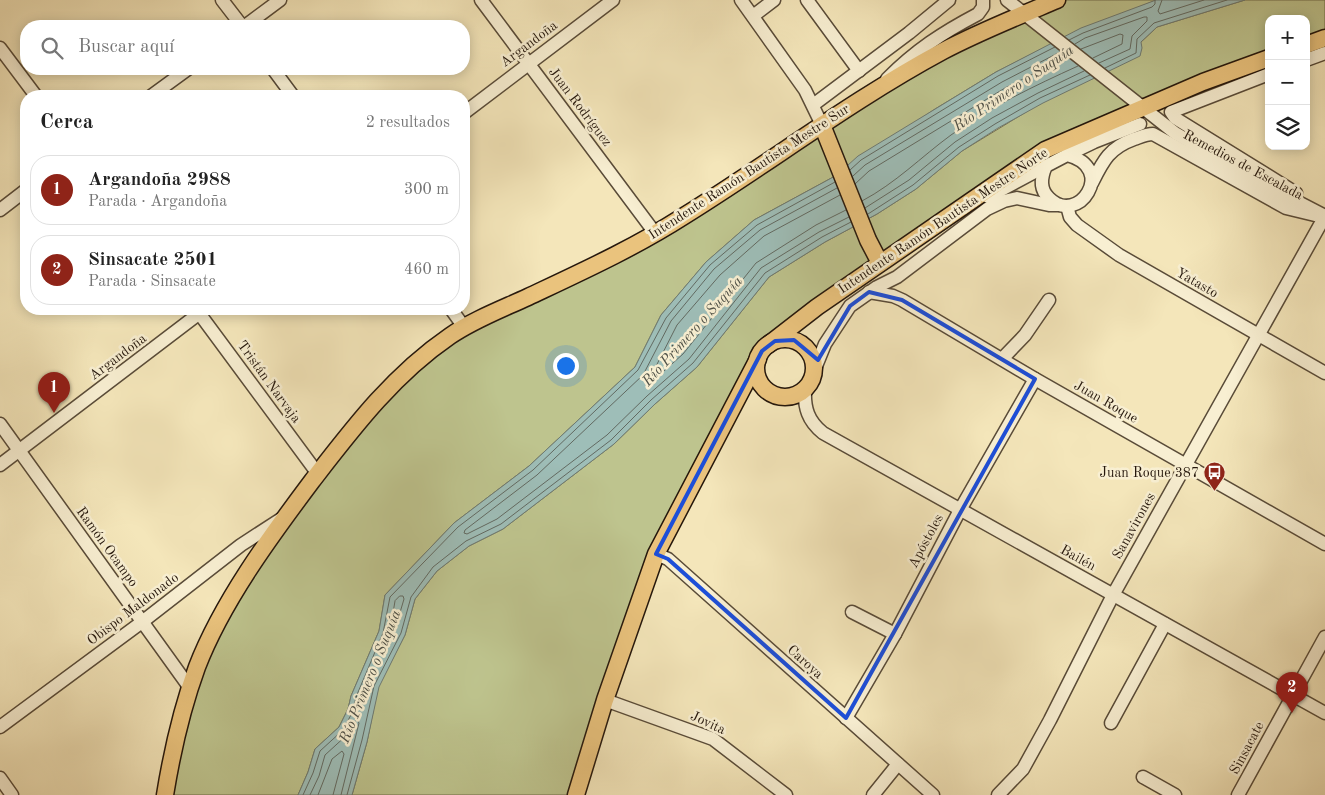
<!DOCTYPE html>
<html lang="es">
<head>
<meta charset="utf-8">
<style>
	:root { --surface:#fff; --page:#f6f6f6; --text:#222; --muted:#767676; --line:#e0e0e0; --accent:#8f2418 }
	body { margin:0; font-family:"Old Standard TT",serif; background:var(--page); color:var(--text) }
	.controls { position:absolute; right:15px; top:15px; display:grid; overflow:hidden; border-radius:10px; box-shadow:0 2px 12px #0003 }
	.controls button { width:45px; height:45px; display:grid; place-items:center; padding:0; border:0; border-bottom:1px solid var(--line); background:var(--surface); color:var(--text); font:25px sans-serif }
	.you { position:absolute; left:565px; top:365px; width:18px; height:18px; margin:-12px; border:4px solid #fff; border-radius:50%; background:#1a73e8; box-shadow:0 0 0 8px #1a73e833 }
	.badge { display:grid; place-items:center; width:32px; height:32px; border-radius:50%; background:var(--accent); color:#fff; font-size:16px; font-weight:700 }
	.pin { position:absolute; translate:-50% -41px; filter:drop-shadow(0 1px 2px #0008) }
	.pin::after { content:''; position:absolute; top:26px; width:18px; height:15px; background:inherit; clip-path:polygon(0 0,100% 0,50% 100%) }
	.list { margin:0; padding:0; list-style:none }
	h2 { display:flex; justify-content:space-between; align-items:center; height:65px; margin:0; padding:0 20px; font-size:21px }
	h2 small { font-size:16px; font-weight:400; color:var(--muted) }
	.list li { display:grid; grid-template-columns:32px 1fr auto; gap:15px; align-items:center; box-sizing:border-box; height:70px; margin:0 10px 10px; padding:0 10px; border:1px solid var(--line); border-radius:20px }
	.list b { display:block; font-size:19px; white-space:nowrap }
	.list p { margin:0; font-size:16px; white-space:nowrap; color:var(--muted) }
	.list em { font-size:16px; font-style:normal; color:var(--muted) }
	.icon { flex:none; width:28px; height:28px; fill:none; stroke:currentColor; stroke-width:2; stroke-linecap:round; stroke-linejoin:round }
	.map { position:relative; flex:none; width:1325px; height:795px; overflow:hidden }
	.search { position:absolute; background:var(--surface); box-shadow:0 2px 12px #0003; left:20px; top:20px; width:450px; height:55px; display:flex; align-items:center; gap:12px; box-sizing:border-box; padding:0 18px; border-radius:20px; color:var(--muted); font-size:19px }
	.panel { position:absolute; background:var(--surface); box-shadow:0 2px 12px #0003; left:20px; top:90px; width:450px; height:225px; border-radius:20px }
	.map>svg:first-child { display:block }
	.green { fill:#bec48e; stroke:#726e4d }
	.water { fill:#9ebeb8; stroke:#6e7b73 }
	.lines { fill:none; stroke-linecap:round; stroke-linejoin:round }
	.shore { stroke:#626a62; stroke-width:1 }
	.minor-casing { stroke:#594b38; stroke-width:15 }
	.major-casing { stroke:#25170c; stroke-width:19 }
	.minor { stroke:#f8efd2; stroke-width:12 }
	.major { stroke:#eac37d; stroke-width:16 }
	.marked { fill:none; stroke:#1d4ed8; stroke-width:4; stroke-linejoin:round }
	.labels { text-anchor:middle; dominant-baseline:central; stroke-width:5; stroke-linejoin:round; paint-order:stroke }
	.street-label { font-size:14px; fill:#25170c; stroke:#f8efd2 }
	.poi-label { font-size:14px; fill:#25170c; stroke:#f8efd2; text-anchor:end }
	.water-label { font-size:15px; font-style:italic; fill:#4f5148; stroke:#f8efd2 }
</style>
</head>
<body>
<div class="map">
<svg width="1325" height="795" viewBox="0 0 1325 795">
	<rect width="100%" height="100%" fill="#f4e6ba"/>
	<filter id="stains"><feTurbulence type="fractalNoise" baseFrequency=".004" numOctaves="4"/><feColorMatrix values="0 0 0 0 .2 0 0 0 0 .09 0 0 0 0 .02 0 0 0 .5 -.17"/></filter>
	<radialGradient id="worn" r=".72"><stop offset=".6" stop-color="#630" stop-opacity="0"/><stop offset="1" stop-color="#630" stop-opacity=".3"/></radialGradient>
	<g class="green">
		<path d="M1057,0H1156L1038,51L996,72L935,109L837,175L754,220L706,262L661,315L635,367L529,466L454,523L385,595L379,631L351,696L348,709L339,727L315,749L308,772L298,795H165L190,688L284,517L435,347L612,257L872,92Z"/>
		<path d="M1245,0H1325V38L1306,45V19H1269V58L1045,150L775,341L758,359L656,554L576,795H352L367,742L378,687L405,635L415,599L437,571L469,546L503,529L614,444L655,404L697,367L769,277L825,242L877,214L916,189L962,151L1141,42L1157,27Z"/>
	</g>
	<path class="water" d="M1156,0H1245L1157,27L1141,42L1142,48L1140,56L1043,103L998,128L962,151L916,189L877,214L825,242L769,277L697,367L655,404L614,444L503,529L469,546L437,571L415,599L405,635L379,687L367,742L352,795H298L308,772L315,749L339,727L348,709L351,696L379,631L385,595L454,523L529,466L635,367L661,315L706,262L754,220L837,175L858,156L996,72L1081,28Z"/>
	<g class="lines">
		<g class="shore">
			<path d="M1162,0L1158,11L1160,14L1204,0"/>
			<path d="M1069,40L1083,33L1152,7L1155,4V0"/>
			<path d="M1075,44L1085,38L1144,17H1147V21L1132,36L1130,49L1099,63"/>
			<path d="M1081,49L1120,34L1123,35L1122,44L1093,58"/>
			<path d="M1105,68L1136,53L1137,39L1154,23L1227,0"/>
			<path d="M850,170L861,160L998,76L1055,47"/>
			<path d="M853,176L865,165L1002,82L1060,52"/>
			<path d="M855,184L869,171L1005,88L1067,57"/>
			<path d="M837,188L760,230L714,269L671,321L643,375L537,475L465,530L464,533L467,534L497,519L607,435L647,396L689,359L761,268L819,232L849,217"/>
			<path d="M840,195L764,236L720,275L677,325L651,376L652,378L655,379L683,354L756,263L816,225L846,210"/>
			<path d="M862,201C896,183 921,157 951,135C990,107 1034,86 1078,66"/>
			<path d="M865,208L909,180L955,142L992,118L1038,93L1084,71"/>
			<path d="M868,214L913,185L959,147L995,124L1040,98L1090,75"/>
			<path d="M400,596H403L404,599L396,626L393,628L391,625L395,601Z"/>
			<path d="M303,795L313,773L320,751L343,730L353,711L356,697L383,633L390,597L458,527L533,470L638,370L666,318L710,265L757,225L835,182"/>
			<path d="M310,795L319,776L325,755L348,734L355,721L357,720L359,723L341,795"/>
			<path d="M318,795L332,759L342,751L344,754L333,795"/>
			<path d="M347,795L362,740L374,686L401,633L411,597L433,567L466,541L501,524L611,440L651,400L693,363L765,273L822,237L851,222"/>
		</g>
		<defs>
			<g id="minor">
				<path d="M222,0L242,26"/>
				<path d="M481,0L655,233"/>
				<path d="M741,0L805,90L822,125"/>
				<path d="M807,0L859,71"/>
				<path d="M1007,0L1175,133L1267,186L1325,216"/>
				<path d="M753,16L774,0"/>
				<path d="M245,26L280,0"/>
				<path d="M0,48L36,96"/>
				<path d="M1306,60L1325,53"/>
				<path d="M273,69L293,96"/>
				<path d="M1269,74L1171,112L1175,118L1296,193"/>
				<path d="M887,79C916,50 942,33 978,14L983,7V0"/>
				<path d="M151,96L188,69"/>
				<path d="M813,105L909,33L949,0"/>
				<path d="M464,113L613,0"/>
				<path d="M1067,155C1118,168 1078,227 1049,198C1039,189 1041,177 1046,166Z"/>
				<path d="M1067,155L1094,142L1140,124"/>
				<path d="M1092,183C1103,161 1109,148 1134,139C1140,137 1146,134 1153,134L1286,208L1315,215"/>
				<path d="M988,197L1046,166"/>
				<path d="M1067,206L1070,217L1077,225L1119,255L1325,373"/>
				<path d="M0,210L26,190"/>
				<path d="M869,292L893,296L902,300L1035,379L1325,544"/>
				<path d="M196,309L318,474"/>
				<path d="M451,309L464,327"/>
				<path d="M1002,359L1025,335L1049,300"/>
				<path d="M814,371L825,344L850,306L877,287L897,277L987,209L1004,201L1017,198L1049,205H1059"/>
				<path d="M805,389C804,408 808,421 823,433L1325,713"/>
				<path d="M0,424L190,688"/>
				<path d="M0,465L205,309"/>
				<path d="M656,554L668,559L933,795"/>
				<path d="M852,612L895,634"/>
				<path d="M605,700L713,739L786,795"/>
				<path d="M846,718L895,634L960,510L1035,379"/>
				<path d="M1111,723L1165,624"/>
				<path d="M0,727L142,622L241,545L281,519"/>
				<path d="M1143,777L1175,795"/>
				<path d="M0,778L12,795"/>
				<path d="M873,795L898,764"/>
				<path d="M998,795L1023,769L1050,720L1113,595L1325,216"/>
				<path d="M1238,795L1325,637"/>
			</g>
			<g id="major">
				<path d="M1306,45L1325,38"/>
				<path d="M822,125L868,240L880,263"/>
				<circle cx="785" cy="368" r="29"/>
				<path d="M768,345L817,307L1045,150L1203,82L1269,58"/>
				<path d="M165,795C172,752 182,708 197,667C222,602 270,537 312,481C353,428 393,375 450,336C473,320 502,309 528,297C581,272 634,248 684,216C771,162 852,100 943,51C979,32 1019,16 1057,0"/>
				<path d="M576,795L605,700L656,554L758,359"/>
			</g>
		</defs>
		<use href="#minor" class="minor-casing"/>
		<use href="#major" class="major-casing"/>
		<use href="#minor" class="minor"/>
		<use href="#major" class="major"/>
	</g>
	<path class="marked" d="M869,292L902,300L1035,379L846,718L668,559L656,554L762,351L775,341L794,340L818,360L850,306Z"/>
	<defs>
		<symbol id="bus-pin" viewBox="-11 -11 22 30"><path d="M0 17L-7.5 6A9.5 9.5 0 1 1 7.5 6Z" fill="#8f2418" stroke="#f8efd2"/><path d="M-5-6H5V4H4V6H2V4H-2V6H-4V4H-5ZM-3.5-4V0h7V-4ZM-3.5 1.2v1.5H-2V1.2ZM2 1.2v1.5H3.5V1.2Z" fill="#fff"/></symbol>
	</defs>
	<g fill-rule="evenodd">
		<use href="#bus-pin" x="1202" y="460" width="25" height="34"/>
	</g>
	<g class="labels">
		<g class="street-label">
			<text transform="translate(529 44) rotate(-37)">Argandoña</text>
			<text transform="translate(580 107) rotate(53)">Juan Rodríguez</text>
			<text transform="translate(1243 165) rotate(28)">Remedios de Escalada</text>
			<text transform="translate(749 172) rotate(-33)">Intendente Ramón Bautista Mestre Sur</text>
			<text transform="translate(943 221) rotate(-34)">Intendente Ramón Bautista Mestre Norte</text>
			<text transform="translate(1197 283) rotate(30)">Yatasto</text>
			<text transform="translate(118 357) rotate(-37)">Argandoña</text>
			<text transform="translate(269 382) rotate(54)">Tristán Narvaja</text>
			<text transform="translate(1106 402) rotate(30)">Juan Roque</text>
			<text transform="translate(1134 526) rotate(-61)">Sanavirones</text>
			<text transform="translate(926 541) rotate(-62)">Apóstoles</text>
			<text transform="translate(107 547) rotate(54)">Ramón Ocampo</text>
			<text transform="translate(1078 558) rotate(29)">Bailén</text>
			<text transform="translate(133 609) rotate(-37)">Obispo Maldonado</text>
			<text transform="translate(805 662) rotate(42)">Caroya</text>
			<text transform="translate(708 723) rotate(25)">Jovita</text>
			<text transform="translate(1247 748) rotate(-62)">Sinsacate</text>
		</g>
		<g class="poi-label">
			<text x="1199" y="473">Juan Roque 387</text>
		</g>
		<g class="water-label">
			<text transform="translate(1014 89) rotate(-34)">Río Primero o Suquía</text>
			<text transform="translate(693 332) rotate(-48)">Río Primero o Suquía</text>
			<text transform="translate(371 677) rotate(-68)">Río Primero o Suquía</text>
		</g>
	</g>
	<rect width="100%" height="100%" filter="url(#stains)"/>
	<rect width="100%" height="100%" fill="url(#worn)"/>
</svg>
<div class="controls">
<button>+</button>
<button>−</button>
<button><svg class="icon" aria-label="layers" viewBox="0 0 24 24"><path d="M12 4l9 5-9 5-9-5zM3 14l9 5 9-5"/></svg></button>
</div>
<div class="you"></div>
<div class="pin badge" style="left:54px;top:413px">1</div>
<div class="pin badge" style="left:1292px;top:713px">2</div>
<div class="search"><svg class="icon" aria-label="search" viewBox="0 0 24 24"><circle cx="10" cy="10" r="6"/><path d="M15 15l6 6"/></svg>Buscar aquí</div>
<section class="panel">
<h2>Cerca<small>2 resultados</small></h2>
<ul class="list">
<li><span class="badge">1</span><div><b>Argandoña 2988</b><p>Parada · Argandoña</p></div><em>300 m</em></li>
<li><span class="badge">2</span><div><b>Sinsacate 2501</b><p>Parada · Sinsacate</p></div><em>460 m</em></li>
</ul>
</section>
</div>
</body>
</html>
